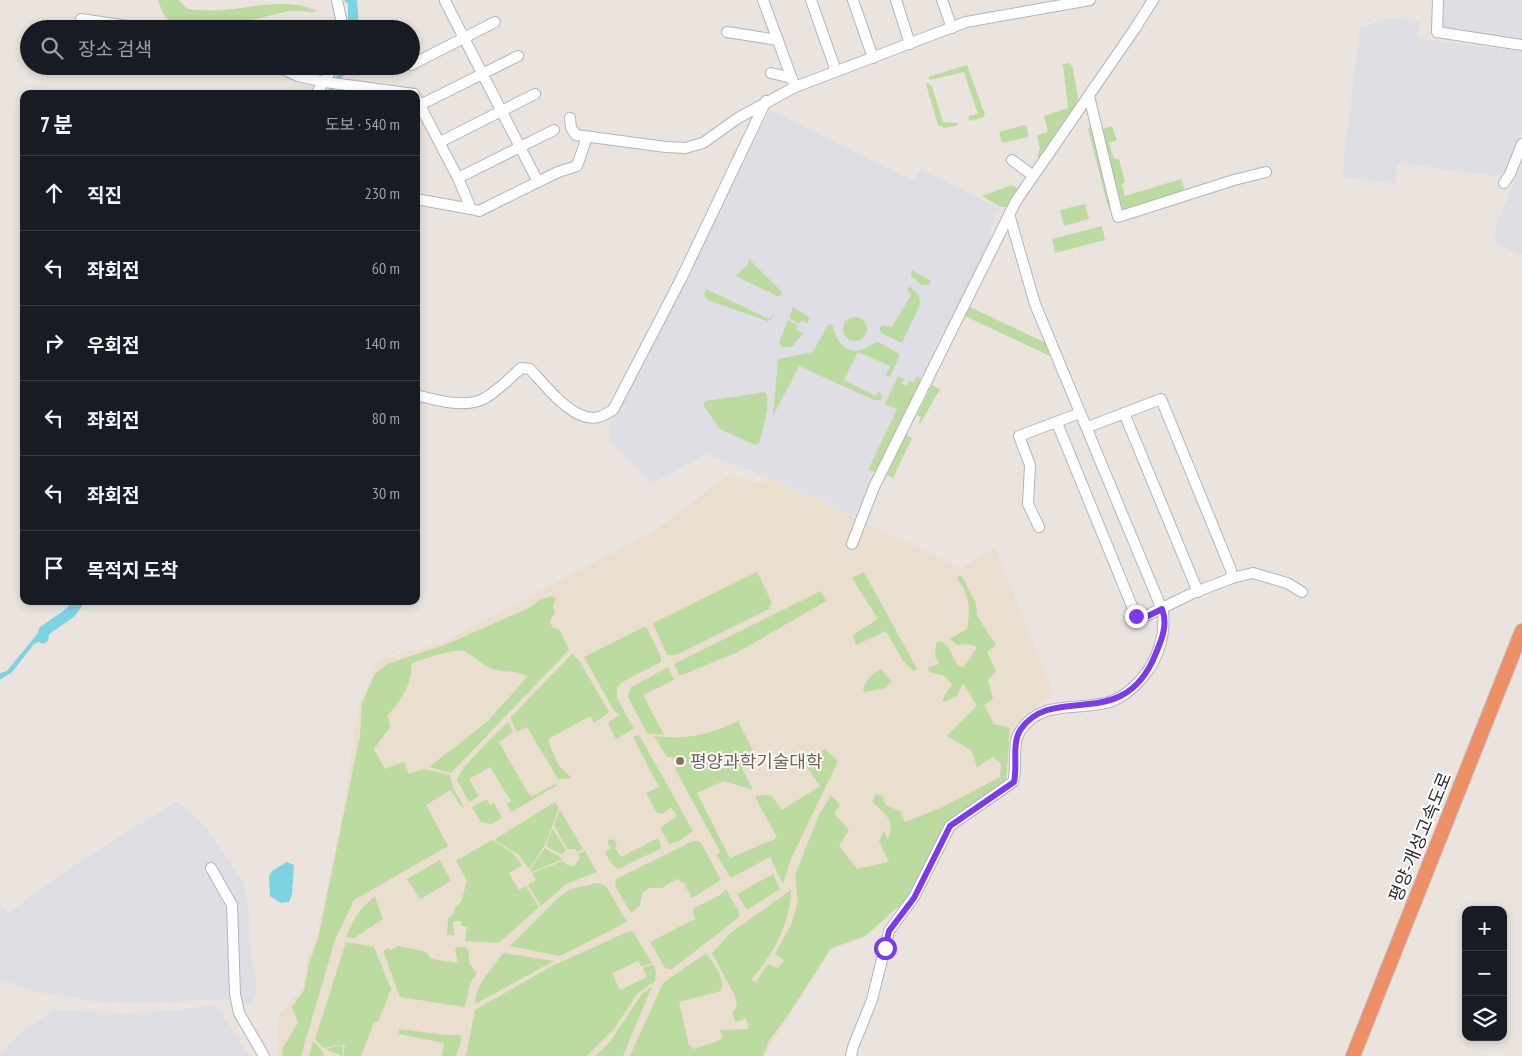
<!DOCTYPE html>
<html lang="ko">
<head>
<meta charset="utf-8">
<style>
	:root { --surface:#171b24; --page:#242831; --text:#f1f3f6; --muted:#9ea1a6; --line:#363941 }
	body { margin:0; font-family:"PT Sans Narrow","Noto Sans KR",sans-serif; background:var(--page); color:var(--text) }
	.controls { position:absolute; right:15px; bottom:15px; display:grid; overflow:hidden; border-radius:10px; box-shadow:0 2px 8px #0003 }
	.controls button { width:45px; height:45px; display:grid; place-items:center; padding:0; border:0; border-bottom:1px solid var(--line); background:var(--surface); color:var(--text); font:25px sans-serif }
	.stop { position:absolute; width:15px; height:15px; margin:-11px; border:4px solid #7c3aed; border-radius:50%; background:#fff }
	.stop.end { background:#7c3aed; border-color:#fff; box-shadow:0 1px 5px #0008 }
	.list { margin:0; padding:0; list-style:none }
	h2 { display:flex; justify-content:space-between; align-items:center; height:65px; margin:0; padding:0 20px; font-size:21px }
	h2 small { font-size:16px; font-weight:400; color:var(--muted) }
	.list li { display:grid; grid-template-columns:32px 1fr auto; gap:15px; align-items:center; box-sizing:border-box; height:75px; padding:0 20px; border-top:1px solid var(--line) }
	.list b { display:block; font-size:19px; white-space:nowrap }
	.list em { font-size:16px; font-style:normal; color:var(--muted) }
	.icon { flex:none; width:28px; height:28px; fill:none; stroke:currentColor; stroke-width:2; stroke-linecap:round; stroke-linejoin:round }
	.map { position:relative; flex:none; width:1522px; height:1056px; overflow:hidden }
	.search { position:absolute; background:var(--surface); box-shadow:0 2px 8px #0003; left:20px; top:20px; width:400px; height:55px; display:flex; align-items:center; gap:12px; box-sizing:border-box; padding:0 18px; border-radius:28px; color:var(--muted); font-size:19px }
	.panel { position:absolute; background:var(--surface); box-shadow:0 2px 8px #0003; left:20px; top:90px; width:400px; height:515px; border-radius:10px }
	.map>svg:first-child { display:block }
	.industrial { fill:#dfdee4 }
	.education { fill:#eadecf }
	.green { fill:#bcdba0 }
	.water { fill:#7cd3e2 }
	.lines { fill:none; stroke-linecap:round; stroke-linejoin:round }
	.river { stroke:#7cd3e2; stroke-width:11 }
	.minor-casing { stroke:#b1b5bc; stroke-width:12 }
	.highway-casing { stroke:#c3c3c3; stroke-width:16 }
	.minor { stroke:#fff; stroke-width:10 }
	.highway { stroke:#ed9067; stroke-width:14 }
	.route { stroke:#7c3aed; stroke-width:6 }
	.education-dot { fill:#8d6e63; stroke:#fff; stroke-width:2 }
	.labels { text-anchor:middle; dominant-baseline:central; stroke-width:4; stroke-linejoin:round; paint-order:stroke }
	.education-label { font-size:18px; fill:#785e54; stroke:#fff; text-anchor:start }
	.street-label { font-size:18px; fill:#2a2a2a; stroke:#fff }
</style>
</head>
<body>
<div class="map">
<svg width="1522" height="1056" viewBox="0 0 1522 1056">
	<rect width="100%" height="100%" fill="#ebe4de"/>
	<g class="industrial">
		<path d="M1443,0H1522V42L1442,28Z"/>
		<path d="M1393,17L1419,22L1418,38L1522,52V130L1506,172L1493,176L1398,163L1395,184L1342,177L1360,27Z"/>
		<path d="M770,110L914,181L920,169L999,208L988,231L994,236L856,517L772,479L706,454L652,484L611,443L609,425Z"/>
		<path d="M1522,163V255L1495,243V228Z"/>
		<path d="M177,801L208,830L243,882L248,904L251,955L256,982V993L251,1006L231,999L139,1003L91,1001L33,991L0,979V903L8,913L79,862Z"/>
		<path d="M217,1006L250,1056H0L9,1044L24,1030L55,1009L122,1014Z"/>
	</g>
	<path class="education" d="M732,475L755,483L772,479L961,568L995,548L1054,693L1012,727L1007,782L948,821L908,900L865,938L832,949L764,1056H277L279,1015L303,986L306,963L317,933L342,817L359,704L378,660L442,643L657,529L723,479Z"/>
	<g class="green">
		<path d="M158,0H179L187,9C205,11 223,11 241,8C264,4 301,0 317,12C308,13 299,10 291,11C266,15 202,35 181,28C167,24 162,12 158,0Z"/>
		<path d="M1070,63L1073,68L1079,104L1042,159L1037,157L1040,149L1037,135L1048,132L1044,116L1068,108L1063,64Z"/>
		<path d="M967,65L985,115L984,117L970,121L968,116L978,114L964,72L930,80L928,77Z"/>
		<path d="M928,83L932,87L943,122L958,123V125L944,128L938,125L926,84Z"/>
		<path d="M1100,122L1102,129L1112,126L1117,140L1109,143L1114,159H1119L1125,182L1122,184L1125,196L1181,179L1186,193L1127,210H1120Z"/>
		<path d="M1024,125L1027,127L1028,137L1002,143L999,132Z"/>
		<path d="M1091,125L1093,127L1111,208L1108,207L1088,129Z"/>
		<path d="M1012,185L1017,188L1008,207H1001L982,196Z"/>
		<path d="M1085,204L1089,219L1064,226L1060,210Z"/>
		<path d="M1102,226L1105,240L1055,253L1052,239Z"/>
		<path d="M749,259L782,292L779,297L736,276L748,264Z"/>
		<path d="M912,270L931,281L929,285H922L911,276Z"/>
		<path d="M909,286L919,295L920,304L902,343L881,333L879,328L883,325L892,327L911,295L907,290Z"/>
		<path d="M706,289L769,319L774,313L771,320L767,321L708,300L704,295Z"/>
		<path d="M793,307L809,317L808,324L802,320L799,324L789,318Z"/>
		<path d="M970,307L1046,343L1052,357L965,316Z"/>
		<circle cx="855" cy="329" r="12"/>
		<path d="M788,320L798,326L796,329L803,333L792,347H783L779,343Z"/>
		<path d="M830,324L833,326C836,341 846,356 863,349C869,347 872,343 878,342L900,354L890,377L886,375L890,366L858,352L844,380L876,396L879,391L882,396L880,400H874L799,366L773,416L778,359L813,352L827,326Z"/>
		<path d="M898,376L904,379L902,383L907,386L909,381L913,383L917,376L922,381L877,472L868,470L897,409L885,404Z"/>
		<path d="M932,385L940,389L920,424L919,423L921,417L917,415Z"/>
		<path d="M765,392C772,400 762,433 759,443L755,445L720,429L703,405L706,401Z"/>
		<path d="M906,435L912,438L893,478L887,475Z"/>
		<path d="M757,572L772,603L769,609L676,655H667L653,623Z"/>
		<path d="M864,572L917,669L914,671L903,661L886,631L856,645L853,635L878,619L852,578Z"/>
		<path d="M961,575L976,603L977,616L996,645L987,652L996,671L988,680L993,699L984,705L994,724L1010,728L1006,780L948,820L907,899L865,936L831,948L790,1012L769,1041L763,1056H630L663,983L706,953C714,965 725,976 721,991L679,1002L689,1045L693,1049C704,1045 714,1044 723,1038L720,1030L749,1029L746,1018L736,1022L732,1013L737,1005L735,996L712,953L730,933L791,890C791,922 773,955 751,980L756,982L768,964L778,968L784,960L775,954L791,925L798,901L795,875L819,815L831,795L840,805L834,813L849,830L839,846L857,869L889,862L879,841L884,830L887,840C897,820 885,815 873,802L875,794L883,796L885,804L901,812L905,822L943,807L1000,777L1001,764L993,757L977,767L971,750L947,736L977,706L963,683L957,696L945,702L942,700L952,684L944,676L929,672L928,667L937,665L939,662L935,657L936,643L941,641L948,647L958,666L964,667L977,647L969,644L957,645L950,639L967,629C971,608 969,595 957,578Z"/>
		<path d="M821,591L826,601L738,652L682,675H679L674,664Z"/>
		<path d="M551,596L556,599L553,606L555,613L550,621L552,627L560,630L569,650L451,773L429,767L487,722L527,677C520,670 507,673 497,670C480,666 475,655 463,651C456,648 419,660 411,664C413,683 401,701 388,715L390,727L374,749L385,769L404,762L409,774L424,769L450,775L453,788L464,807L462,808L451,790L426,805L448,846L354,900L335,940L301,1056H282L283,1047L298,1023L292,1007L304,990L309,964L319,935L360,735L362,703L375,674L387,664L447,644L531,607L539,600Z"/>
		<path d="M646,626L661,657V662L622,682L617,687V698L634,729L616,739L608,723L619,715L613,709L584,657Z"/>
		<path d="M572,654L579,660L609,712L594,723L590,716L550,738L548,741L559,766L572,778L558,779L527,727L517,732L510,718Z"/>
		<path d="M668,667L674,680L643,695L664,735L647,733L628,697L630,688Z"/>
		<path d="M881,669L891,681L886,688L863,692C864,682 872,673 881,669Z"/>
		<path d="M738,721L757,759L742,769L753,790L724,781L697,793L730,858L777,838L755,796L771,795L782,810L820,786L804,763L825,749L838,761L791,859L783,884L770,857L731,878L717,856L720,851L675,769L678,766L672,757H667L654,736C689,740 707,735 738,721Z"/>
		<path d="M508,722L513,732L499,742L528,793L533,796L555,784L556,786L511,812L507,804L511,801L490,767L469,779L479,796L469,802L457,780C459,769 497,733 508,722Z"/>
		<path d="M639,735L693,831L679,841L669,844L660,828L677,816L671,807L662,814L656,812L646,793L659,787L633,737Z"/>
		<path d="M487,799L490,805L494,803L502,818L491,824L481,822L472,807Z"/>
		<path d="M555,802L559,808L545,845L529,869L519,855L494,840Z"/>
		<path d="M560,810L583,849L577,852L575,849H567L554,825Z"/>
		<path d="M552,828L566,850L562,855L546,846Z"/>
		<path d="M658,838L662,848L618,869L610,862L605,852L611,848L607,841L614,839L617,845L615,848L621,857Z"/>
		<path d="M492,840L513,853L522,865L509,873L519,890L526,886L539,907L499,943L465,941L467,927L461,926V921H453L454,935H447L448,919L454,914L455,907L461,902L467,881L456,861Z"/>
		<path d="M693,841H698L701,843L721,880L692,898L684,883L677,879L662,888H649L642,893L640,905L631,913L615,886L616,879Z"/>
		<path d="M545,848L563,859L531,872L530,869Z"/>
		<path d="M585,851L597,872L566,884L541,906L528,885L536,880L532,873L563,861L567,865L574,866L580,858L578,854Z"/>
		<path d="M440,860L451,881L420,899L407,879Z"/>
		<path d="M773,874L780,889L747,910L737,894Z"/>
		<path d="M597,883L606,886L627,922L560,956L510,946L559,897L571,889Z"/>
		<path d="M726,889L739,912V917L672,969H666L650,942L695,919L693,912L694,908L720,895Z"/>
		<path d="M375,897L383,919L354,938L346,937C354,919 359,908 375,897Z"/>
		<path d="M627,932H633L652,963L642,967L638,961L612,973L620,990L647,977L643,968L653,964L656,972L655,981L637,994L614,1029L587,1056H466L475,1010L552,966Z"/>
		<path d="M346,942L374,947L391,989L378,1022H374L361,1056H343L345,1044L323,1048L315,1039Z"/>
		<path d="M399,946L426,952L431,959L458,963L455,948L466,947L469,953V963L477,973L470,983L465,1007L400,997L383,951L389,948L391,950Z"/>
		<path d="M503,953L554,961L475,1004C474,986 494,967 503,953Z"/>
		<path d="M652,986L623,1056H595L609,1043L642,994Z"/>
		<path d="M399,1029L445,1035H461V1043L456,1056H442L444,1043L399,1034Z"/>
		<path d="M313,1041L322,1050L324,1056H309Z"/>
		<path d="M343,1045L342,1056L325,1049Z"/>
	</g>
	<g class="water">
		<path d="M344,0H357L359,29H348V4Z"/>
		<path d="M346,66H353L352,70L339,79L334,90L325,94C334,85 336,73 346,66Z"/>
		<path d="M74,601H80L68,615L52,625L45,639L34,644L12,672L0,680V673L7,671L42,628L70,608Z"/>
		<path d="M287,862L294,865L292,895L289,902L281,903L270,896L269,876L272,871Z"/>
	</g>
	<g class="lines">
		<path class="river" d="M43,638L44,631L70,613L79,601"/>
		<defs>
			<g id="minor">
				<path d="M337,0L341,19V29"/>
				<path d="M763,0L795,87"/>
				<path d="M811,0L836,71"/>
				<path d="M853,0L873,58"/>
				<path d="M896,0L910,44"/>
				<path d="M942,0L952,28"/>
				<path d="M1438,0L1437,32L1522,45"/>
				<path d="M445,1L538,182"/>
				<path d="M81,19L147,29"/>
				<path d="M727,32L778,40"/>
				<path d="M411,65L495,22"/>
				<path d="M276,66L298,76L325,82L414,94"/>
				<path d="M771,73L792,78"/>
				<path d="M316,94L334,66"/>
				<path d="M1089,96L1118,217L1234,180L1266,172"/>
				<path d="M416,98L458,178L471,209L479,211L558,172L577,166L587,137"/>
				<path d="M420,105L518,56"/>
				<path d="M570,118L571,128L576,135L666,147L685,148L703,143L738,118L795,87L966,22L1090,0"/>
				<path d="M440,142L535,94"/>
				<path d="M1012,160L1032,175"/>
				<path d="M458,178L554,130"/>
				<path d="M1504,183L1510,174L1522,144"/>
				<path d="M416,199L471,209"/>
				<path d="M416,395C436,400 466,409 485,398C498,391 510,378 521,368L530,369C545,385 574,424 599,417C603,416 609,412 613,410L681,279L766,101"/>
				<path d="M1124,413L1198,592"/>
				<path d="M1057,423L1136,616L1148,615L1193,593L1232,578L1253,573L1287,583L1302,592"/>
				<path d="M1088,427L1161,399L1231,570L1232,578"/>
				<path d="M1039,527L1028,504L1030,465L1019,436L1080,413"/>
				<path d="M852,544L874,487L1016,201L1134,30L1153,0"/>
				<path d="M211,868L232,905L235,994L239,1013L264,1056"/>
				<path d="M851,1056L853,1047L872,1000L889,931L914,897L950,826L1013,782C1018,766 1011,743 1021,730C1042,698 1082,712 1112,701C1127,695 1140,682 1149,669C1160,652 1165,632 1163,612L1035,304L1009,214"/>
			</g>
			<path id="highway" d="M1353,1056L1522,631"/>
		</defs>
		<use href="#minor" class="minor-casing"/>
		<use href="#highway" class="highway-casing"/>
		<use href="#minor" class="minor"/>
		<use href="#highway" class="highway"/>
	</g>
	<g class="lines">
		<path class="route" d="M885,948L889,931L914,898L950,826L1014,782C1018,766 1011,743 1021,729C1054,682 1124,735 1156,653C1162,639 1168,624 1162,609L1148,616H1136"/>
	</g>
	<circle class="education-dot" cx="680" cy="761" r="5"/>
	<g class="labels">
		<g class="education-label">
			<text x="690" y="761">평양과학기술대학</text>
		</g>
		<g class="street-label">
			<text transform="translate(1420 837) rotate(-68)">평양-개성고속도로</text>
		</g>
	</g>
</svg>
<div class="controls">
<button>+</button>
<button>−</button>
<button><svg class="icon" aria-label="layers" viewBox="0 0 24 24"><path d="M12 4l9 5-9 5-9-5zM3 14l9 5 9-5"/></svg></button>
</div>
<div class="stop" style="left:885px;top:948px"></div>
<div class="stop end" style="left:1136px;top:616px"></div>
<div class="search"><svg class="icon" aria-label="search" viewBox="0 0 24 24"><circle cx="10" cy="10" r="6"/><path d="M15 15l6 6"/></svg>장소 검색</div>
<section class="panel">
<h2>7 분<small>도보 · 540 m</small></h2>
<ul class="list">
<li><svg class="icon" aria-label="ahead" viewBox="0 0 24 24"><path d="M12 20V5M6 11l6-6 6 6"/></svg><div><b>직진</b></div><em>230 m</em></li>
<li><svg class="icon" aria-label="left" viewBox="0 0 24 24"><path d="M17 20v-9H6M10 6l-5 5 5 5"/></svg><div><b>좌회전</b></div><em>60 m</em></li>
<li><svg class="icon" aria-label="right" viewBox="0 0 24 24"><path d="M7 20v-9h11M14 6l5 5-5 5"/></svg><div><b>우회전</b></div><em>140 m</em></li>
<li><svg class="icon" aria-label="left" viewBox="0 0 24 24"><path d="M17 20v-9H6M10 6l-5 5 5 5"/></svg><div><b>좌회전</b></div><em>80 m</em></li>
<li><svg class="icon" aria-label="left" viewBox="0 0 24 24"><path d="M17 20v-9H6M10 6l-5 5 5 5"/></svg><div><b>좌회전</b></div><em>30 m</em></li>
<li><svg class="icon" aria-label="arrive" viewBox="0 0 24 24"><path d="M6 21V4h12l-3 4 3 4H6"/></svg><div><b>목적지 도착</b></div></li>
</ul>
</section>
</div>
</body>
</html>
